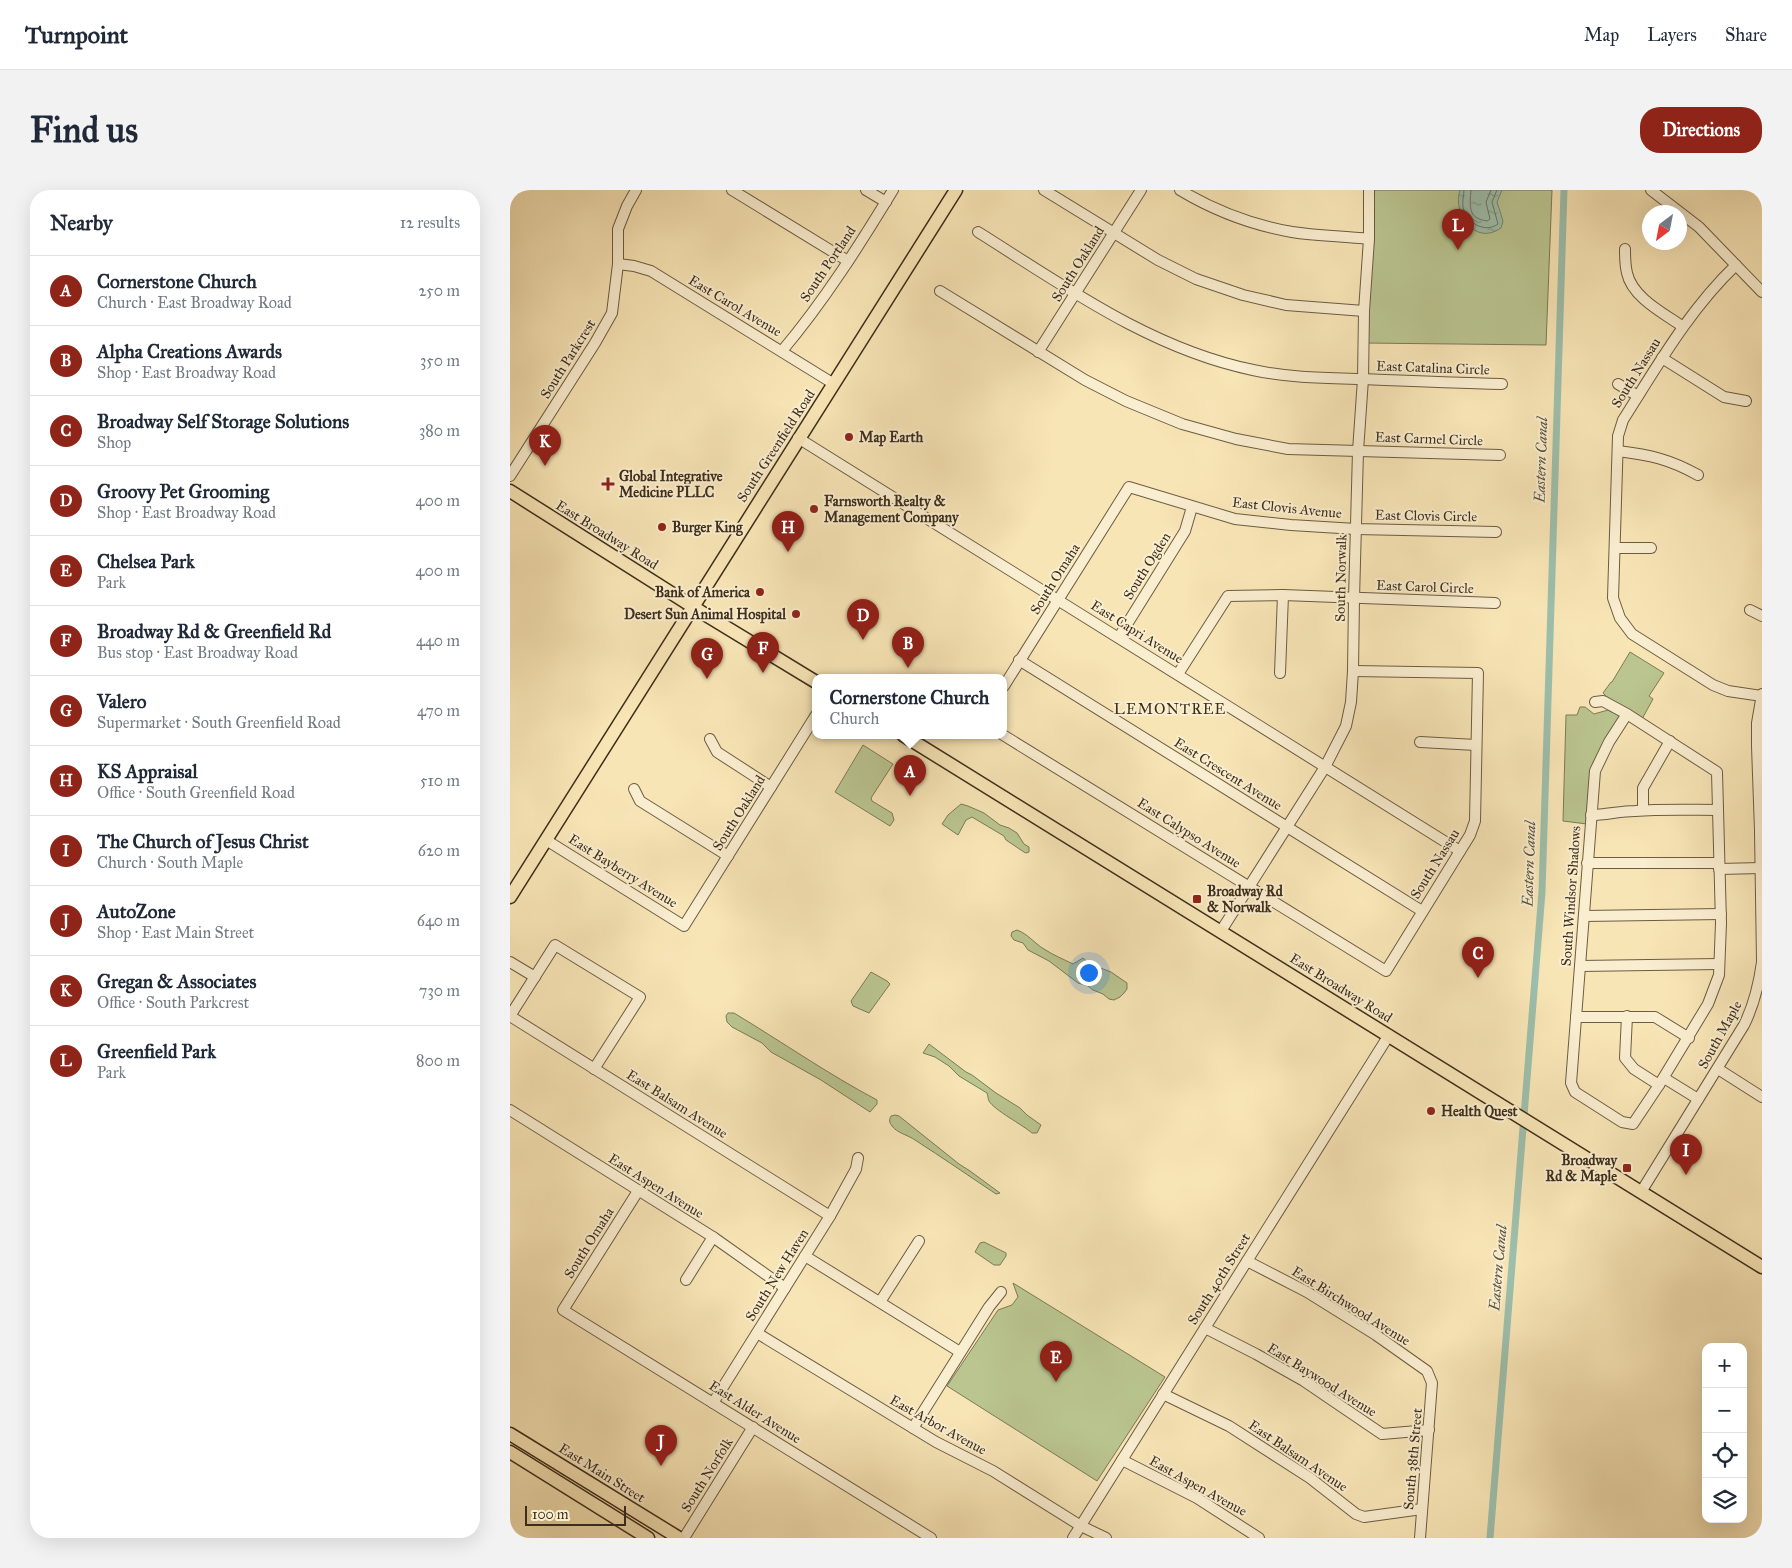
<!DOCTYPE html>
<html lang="en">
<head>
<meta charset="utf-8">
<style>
	:root { --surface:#fff; --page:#f2f2f3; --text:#1f2937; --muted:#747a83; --line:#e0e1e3; --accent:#8f2418 }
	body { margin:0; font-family:"IM FELL Great Primer",serif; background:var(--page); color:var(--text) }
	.controls { position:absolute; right:15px; bottom:15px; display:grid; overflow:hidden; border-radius:10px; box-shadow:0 5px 20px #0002 }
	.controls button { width:45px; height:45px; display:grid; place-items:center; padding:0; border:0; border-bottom:1px solid var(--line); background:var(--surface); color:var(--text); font:25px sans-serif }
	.compass { position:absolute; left:1132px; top:15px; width:45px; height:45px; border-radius:50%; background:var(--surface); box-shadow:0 5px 20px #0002; rotate:212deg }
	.scale { position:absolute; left:15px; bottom:12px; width:101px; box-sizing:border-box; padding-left:5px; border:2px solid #3d2e1b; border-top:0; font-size:14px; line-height:18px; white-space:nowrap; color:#3d2e1b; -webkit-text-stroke:4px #faeed0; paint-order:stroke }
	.you { position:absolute; left:578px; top:782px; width:18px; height:18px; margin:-12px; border:4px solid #fff; border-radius:50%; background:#1a73e8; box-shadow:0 0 0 8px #1a73e833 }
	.badge { display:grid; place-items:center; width:32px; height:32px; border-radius:50%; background:var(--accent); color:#fff; font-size:16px; font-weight:700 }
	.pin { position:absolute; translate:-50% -41px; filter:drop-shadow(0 1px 2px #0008) }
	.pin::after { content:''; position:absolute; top:26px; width:18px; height:15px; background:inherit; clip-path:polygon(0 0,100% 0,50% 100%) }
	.popup { position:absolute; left:302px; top:484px; width:195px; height:65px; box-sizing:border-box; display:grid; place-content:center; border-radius:10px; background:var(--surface); filter:drop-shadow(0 1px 4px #0005); font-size:16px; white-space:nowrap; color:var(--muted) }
	.popup b { font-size:19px; color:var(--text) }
	.popup::after { content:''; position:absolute; left:50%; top:100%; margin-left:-10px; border:10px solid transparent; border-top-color:var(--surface) }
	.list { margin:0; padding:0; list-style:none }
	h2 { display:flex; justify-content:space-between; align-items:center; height:65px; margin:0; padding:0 20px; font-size:21px }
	h2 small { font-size:16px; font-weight:400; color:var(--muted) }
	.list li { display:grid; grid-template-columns:32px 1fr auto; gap:15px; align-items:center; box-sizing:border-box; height:70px; padding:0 20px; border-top:1px solid var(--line) }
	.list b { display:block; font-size:19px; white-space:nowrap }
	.list p { margin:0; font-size:16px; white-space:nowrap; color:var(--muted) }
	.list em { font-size:16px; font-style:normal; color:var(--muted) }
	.icon { flex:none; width:28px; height:28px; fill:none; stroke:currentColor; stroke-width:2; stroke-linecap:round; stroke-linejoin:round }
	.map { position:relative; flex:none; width:1252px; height:1348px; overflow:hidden; border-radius:20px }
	header { display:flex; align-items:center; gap:30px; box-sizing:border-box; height:70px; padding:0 25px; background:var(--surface); border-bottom:1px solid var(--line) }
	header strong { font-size:24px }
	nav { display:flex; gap:28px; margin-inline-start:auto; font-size:18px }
	.intro { display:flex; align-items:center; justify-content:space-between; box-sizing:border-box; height:120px; padding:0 30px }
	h1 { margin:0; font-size:35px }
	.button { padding:12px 22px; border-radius:20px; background:var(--accent); color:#fff; font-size:18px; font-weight:700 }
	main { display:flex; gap:30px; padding:0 30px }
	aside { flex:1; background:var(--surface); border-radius:20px; box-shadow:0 5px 20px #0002 }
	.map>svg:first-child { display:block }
	.green { fill:#bac590; stroke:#7c7a56 }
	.water { fill:url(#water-ripples); stroke:#778572 }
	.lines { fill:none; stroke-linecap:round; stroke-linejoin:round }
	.shore { stroke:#6d7664; stroke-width:1 }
	.canal { stroke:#9dbfac; stroke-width:7 }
	.minor-casing { stroke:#6c5c42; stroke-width:12 }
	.major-casing { stroke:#3d2e1b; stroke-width:15 }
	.minor { stroke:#faeed0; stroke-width:10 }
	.major { stroke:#f8e5b6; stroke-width:12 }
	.poi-dot { fill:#8f2418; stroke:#faeed0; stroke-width:2 }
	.labels { text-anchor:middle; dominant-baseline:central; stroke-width:4; stroke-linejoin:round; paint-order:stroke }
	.street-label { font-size:14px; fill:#3d2e1b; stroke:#faeed0 }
	.poi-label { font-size:14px; font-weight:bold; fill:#3d2e1b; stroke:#faeed0; text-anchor:start }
	.water-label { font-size:15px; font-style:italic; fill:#55523f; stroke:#faeed0 }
	.neighbourhood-label { font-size:15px; letter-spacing:1px; fill:#3d2e1b; stroke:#faeed0 }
</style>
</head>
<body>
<header>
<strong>Turnpoint</strong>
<nav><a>Map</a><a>Layers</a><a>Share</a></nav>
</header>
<div class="intro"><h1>Find us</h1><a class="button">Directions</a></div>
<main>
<aside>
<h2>Nearby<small>12 results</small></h2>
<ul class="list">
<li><span class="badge">A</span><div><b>Cornerstone Church</b><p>Church · East Broadway Road</p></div><em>250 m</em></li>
<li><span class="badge">B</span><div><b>Alpha Creations Awards</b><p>Shop · East Broadway Road</p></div><em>350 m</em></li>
<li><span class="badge">C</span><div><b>Broadway Self Storage Solutions</b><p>Shop</p></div><em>380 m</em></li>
<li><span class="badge">D</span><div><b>Groovy Pet Grooming</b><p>Shop · East Broadway Road</p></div><em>400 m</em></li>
<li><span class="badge">E</span><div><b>Chelsea Park</b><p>Park</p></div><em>400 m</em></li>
<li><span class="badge">F</span><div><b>Broadway Rd &amp; Greenfield Rd</b><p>Bus stop · East Broadway Road</p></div><em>440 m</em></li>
<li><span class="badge">G</span><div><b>Valero</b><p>Supermarket · South Greenfield Road</p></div><em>470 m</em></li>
<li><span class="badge">H</span><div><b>KS Appraisal</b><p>Office · South Greenfield Road</p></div><em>510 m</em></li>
<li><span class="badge">I</span><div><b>The Church of Jesus Christ</b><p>Church · South Maple</p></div><em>620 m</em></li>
<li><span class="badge">J</span><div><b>AutoZone</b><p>Shop · East Main Street</p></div><em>640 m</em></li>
<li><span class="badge">K</span><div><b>Gregan &amp; Associates</b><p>Office · South Parkcrest</p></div><em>730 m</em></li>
<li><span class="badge">L</span><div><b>Greenfield Park</b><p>Park</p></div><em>800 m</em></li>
</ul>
</aside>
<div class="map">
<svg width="1252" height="1348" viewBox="0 0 1252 1348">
	<defs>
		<pattern id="water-ripples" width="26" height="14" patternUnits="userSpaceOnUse" patternTransform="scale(1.25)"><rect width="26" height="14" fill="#9dbfac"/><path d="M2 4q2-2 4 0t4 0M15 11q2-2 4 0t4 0" fill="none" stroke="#819c8b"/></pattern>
	</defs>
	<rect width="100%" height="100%" fill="#f8e5b6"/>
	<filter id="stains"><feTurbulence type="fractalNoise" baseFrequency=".004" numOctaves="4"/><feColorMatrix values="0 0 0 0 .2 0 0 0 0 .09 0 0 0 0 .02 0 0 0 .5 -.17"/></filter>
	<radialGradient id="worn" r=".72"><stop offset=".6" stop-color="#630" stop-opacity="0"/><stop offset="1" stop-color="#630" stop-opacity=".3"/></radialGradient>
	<g class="green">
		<path d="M859,0H1042L1036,155L853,153Z"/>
		<path d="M1120,462L1154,483L1139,506L1143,509L1132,529L1097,507L1093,503L1101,492H1102Z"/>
		<path d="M1070,517H1075L1084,524L1098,520L1110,526L1086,568L1077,634L1053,631L1056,525H1067Z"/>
		<path d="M353,555L383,574L361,608L362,611L382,623L384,630L380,636L325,602Z"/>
		<path d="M451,614L458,616L474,623L490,635L499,638L507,643L514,654L519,657V662L516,663L514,662L496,650L494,646L462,627L456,630L448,645L432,634L438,625Z"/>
		<path d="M507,740C518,744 524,753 534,759C543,765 553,769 563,774L573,768L580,774L601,782L617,793V799L614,803L610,807L604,810L599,809L593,804L583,800L578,796L568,793L539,771L518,760L513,753L504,750L501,746L502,742Z"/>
		<path d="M361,782L377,791L380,794L359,823L343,816L341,811Z"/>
		<path d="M218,823H224C272,852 318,884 367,910V914L360,922L311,890L261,862L252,853L222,837L217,832L216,826Z"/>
		<path d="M419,854L456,882L462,885L486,903L510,918L517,925L531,935L527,943H522C513,935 484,920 479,911C478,909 478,906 477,903L449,886L439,876L425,867L413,863Z"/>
		<path d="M385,925L389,926L449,974L460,981L490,1003L486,1004C459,986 433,968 405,950C398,945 387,943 382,936C379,932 379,930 381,926Z"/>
		<path d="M474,1052L496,1063V1066L490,1075H484L465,1062L470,1053Z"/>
		<path d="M503,1093L655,1187L587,1291L437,1196L488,1120L502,1115L508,1107Z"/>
	</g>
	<path class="water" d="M950,0H992L987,12L993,31L991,38C966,56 942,25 950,0Z"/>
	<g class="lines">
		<g class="shore">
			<path d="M954,0C954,5 952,11 953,17C956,32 974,44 988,34L982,12L987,0"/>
			<path d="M961,0C960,16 957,28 977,31L980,29L976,12L981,0"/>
		</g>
		<path class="canal" d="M980,1348L1032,702L1054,0"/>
		<defs>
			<g id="minor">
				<path d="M222,0L338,71"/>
				<path d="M356,0L376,12"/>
				<path d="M534,0L648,70L686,89L733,105L776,115L854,121"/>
				<path d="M670,0C705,21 742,35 782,42C807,46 833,46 859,49"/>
				<path d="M1141,0L1189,37L1252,102"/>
				<path d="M468,42C554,96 641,159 743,180C780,188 816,188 852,189C899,191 946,193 992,194"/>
				<path d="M1115,59C1115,67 1115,75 1117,83C1122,107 1153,123 1172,136"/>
				<path d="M108,74L124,76L141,81L324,194"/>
				<path d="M1226,75C1179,120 1148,175 1113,230L1108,246L1103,408L1110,428L1122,444L1203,495L1218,501L1252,506"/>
				<path d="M430,101L575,190L616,211L672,234L726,249L778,259L990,265"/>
				<path d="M272,161C314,111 349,56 383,0"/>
				<path d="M528,162L631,0"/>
				<path d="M1152,168L1214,207L1236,211"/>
				<path d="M1108,194L1128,206"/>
				<path d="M288,248L950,661"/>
				<path d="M1108,261C1140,265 1159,269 1188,285"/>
				<path d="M0,286L85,153L102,123L108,74V39L117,16L126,0"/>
				<path d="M1105,358H1141"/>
				<path d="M1240,420L1252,426"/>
				<path d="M609,447L675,341L682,317"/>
				<path d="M509,470L912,721"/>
				<path d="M770,483L773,405"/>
				<path d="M668,484L718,406L773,405L985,413"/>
				<path d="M494,496L619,297L725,329L781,335L846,339L986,342"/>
				<path d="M1085,512L1093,511L1117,524L1207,582L1211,733L1209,785L1198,814L1149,895L1123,934L1112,932L1065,902L1061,893L1085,581L1099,552L1117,524"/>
				<path d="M493,545L876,781L960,645L965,631L968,483L843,481"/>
				<path d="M200,549L207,562L261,597"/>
				<path d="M910,552L966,555"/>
				<path d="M124,599L130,611L218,666"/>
				<path d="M1133,620V598L1160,551"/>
				<path d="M1081,625C1096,625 1110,621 1125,621C1152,619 1180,620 1208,620"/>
				<path d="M36,650L174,736L306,525"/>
				<path d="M1077,673H1209"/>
				<path d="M1209,679L1251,678"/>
				<path d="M1074,726L1211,724"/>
				<path d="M711,741L815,577L836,536L841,512L843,481L844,409L848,261L853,189L854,121L859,49V0"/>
				<path d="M0,772L25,787"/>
				<path d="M1070,776L1209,774"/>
				<path d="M0,826L320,1026"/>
				<path d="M0,826L45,755L130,807L84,879"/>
				<path d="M1117,826L1115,868L1124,879L1149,895"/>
				<path d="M1066,827H1145L1179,848"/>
				<path d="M1208,879L1252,907"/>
				<path d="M1154,888L1188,909"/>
				<path d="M0,920L203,1047L275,1098"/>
				<path d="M128,1001L53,1120L421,1348"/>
				<path d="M1131,1002L1234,835C1244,815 1249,794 1252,772L1250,641L1247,556V533L1252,504"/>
				<path d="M295,1066L450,1162"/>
				<path d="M737,1071L797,1102L866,1145L917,1181L922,1193L910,1348"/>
				<path d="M176,1090L203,1047"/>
				<path d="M370,1112L409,1051"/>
				<path d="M695,1138L746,1164L794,1191L872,1244L919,1240"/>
				<path d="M247,1143L426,1252L483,1281L571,1336L596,1348"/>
				<path d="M653,1204L719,1236L800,1288L846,1324L854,1327L912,1319"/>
				<path d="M203,1213L320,1026L346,979L348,968"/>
				<path d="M403,1238L479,1117L491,1102"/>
				<path d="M612,1270L687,1308L749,1348"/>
				<path d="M174,1348L243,1237"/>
				<path d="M563,1348L879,845"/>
			</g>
			<g id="major">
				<path d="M0,301L196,425L306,492"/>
				<path d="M393,545L1252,1077"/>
				<path d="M0,707L446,0"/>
				<path d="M0,1244L169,1348"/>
				<path d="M0,1262L138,1348"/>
			</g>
		</defs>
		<use href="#minor" class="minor-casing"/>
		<use href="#major" class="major-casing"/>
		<use href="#minor" class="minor"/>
		<use href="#major" class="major"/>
	</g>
	<g class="poi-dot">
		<circle cx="339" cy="247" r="5"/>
		<path d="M95.5 286.5h5v5h5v5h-5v5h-5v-5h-5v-5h5z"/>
		<circle cx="304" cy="319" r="5"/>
		<circle cx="152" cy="337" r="5"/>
		<circle cx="250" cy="402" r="5"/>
		<circle cx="286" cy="424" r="5"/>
		<rect x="682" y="704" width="10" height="10" rx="2.5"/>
		<circle cx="921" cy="921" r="5"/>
		<rect x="1112" y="973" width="10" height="10" rx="2.5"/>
	</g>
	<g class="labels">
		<g class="street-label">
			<text transform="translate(318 74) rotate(-56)">South Portland</text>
			<text transform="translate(568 74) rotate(-58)">South Oakland</text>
			<text transform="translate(225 116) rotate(31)">East Carol Avenue</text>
			<text transform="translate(58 169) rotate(-58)">South Parkcrest</text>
			<text transform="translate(923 178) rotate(2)">East Catalina Circle</text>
			<text transform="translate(1126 183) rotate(-58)">South Nassau</text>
			<text transform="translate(919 249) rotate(2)">East Carmel Circle</text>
			<text transform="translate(266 256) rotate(-57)">South Greenfield Road</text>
			<text transform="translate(777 318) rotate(6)">East Clovis Avenue</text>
			<text transform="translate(916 326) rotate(1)">East Clovis Circle</text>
			<text transform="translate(97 345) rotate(32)">East Broadway Road</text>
			<text transform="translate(637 376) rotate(-58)">South Ogden</text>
			<text transform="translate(831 388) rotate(-89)">South Norwalk</text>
			<text transform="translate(545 389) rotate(-58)">South Omaha</text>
			<text transform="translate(915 397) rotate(2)">East Carol Circle</text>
			<text transform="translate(627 442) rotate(32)">East Capri Avenue</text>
			<text transform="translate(718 584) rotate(32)">East Crescent Avenue</text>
			<text transform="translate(229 623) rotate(-58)">South Oakland</text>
			<text transform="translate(679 643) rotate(32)">East Calypso Avenue</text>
			<text transform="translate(925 674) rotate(-58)">South Nassau</text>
			<text transform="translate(113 681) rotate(32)">East Bayberry Avenue</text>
			<text transform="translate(1061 706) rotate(-86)">South Windsor Shadows</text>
			<text transform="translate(831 798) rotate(32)">East Broadway Road</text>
			<text transform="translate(1210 845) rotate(-61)">South Maple</text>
			<text transform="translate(167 914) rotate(32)">East Balsam Avenue</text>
			<text transform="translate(146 996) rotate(32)">East Aspen Avenue</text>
			<text transform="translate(79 1053) rotate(-58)">South Omaha</text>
			<text transform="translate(267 1085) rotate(-58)">South New Haven</text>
			<text transform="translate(709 1089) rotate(-58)">South 40th Street</text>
			<text transform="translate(841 1116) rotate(32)">East Birchwood Avenue</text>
			<text transform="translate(812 1190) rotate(32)">East Baywood Avenue</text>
			<text transform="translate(245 1222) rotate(32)">East Alder Avenue</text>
			<text transform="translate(428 1235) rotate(29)">East Arbor Avenue</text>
			<text transform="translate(788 1266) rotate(34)">East Balsam Avenue</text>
			<text transform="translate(903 1269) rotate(-85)">South 38th Street</text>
			<text transform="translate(92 1283) rotate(32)">East Main Street</text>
			<text transform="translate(197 1285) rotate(-58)">South Norfolk</text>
			<text transform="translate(688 1296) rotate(29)">East Aspen Avenue</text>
		</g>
		<g class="poi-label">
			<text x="349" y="247">Map Earth</text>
			<text x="109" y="286">Global Integrative<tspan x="109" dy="16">Medicine PLLC</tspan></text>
			<text x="314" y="311">Farnsworth Realty &amp;<tspan x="314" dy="16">Management Company</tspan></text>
			<text x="162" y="337">Burger King</text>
			<text x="240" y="402" text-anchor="end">Bank of America</text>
			<text x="276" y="424" text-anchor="end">Desert Sun Animal Hospital</text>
			<text x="697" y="701">Broadway Rd<tspan x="697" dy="16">&amp; Norwalk</tspan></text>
			<text x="931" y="921">Health Quest</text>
			<text x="1107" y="970" text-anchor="end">Broadway<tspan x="1107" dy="16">Rd &amp; Maple</tspan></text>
		</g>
		<g class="water-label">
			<text transform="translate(1031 270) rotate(-88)">Eastern Canal</text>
			<text transform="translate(1019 674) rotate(-88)">Eastern Canal</text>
			<text transform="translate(988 1078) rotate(-85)">Eastern Canal</text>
		</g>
		<g class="neighbourhood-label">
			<text x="660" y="519">LEMONTREE</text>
		</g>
	</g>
	<rect width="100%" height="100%" filter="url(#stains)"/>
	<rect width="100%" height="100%" fill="url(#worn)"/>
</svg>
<div class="controls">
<button>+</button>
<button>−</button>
<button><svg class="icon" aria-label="locate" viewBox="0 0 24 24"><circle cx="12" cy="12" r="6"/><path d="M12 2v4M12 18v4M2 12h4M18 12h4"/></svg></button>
<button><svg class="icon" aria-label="layers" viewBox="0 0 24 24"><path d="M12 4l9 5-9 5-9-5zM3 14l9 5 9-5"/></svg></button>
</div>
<svg class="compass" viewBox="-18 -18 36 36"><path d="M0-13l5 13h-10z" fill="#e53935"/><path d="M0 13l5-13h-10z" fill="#747a83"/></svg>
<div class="scale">100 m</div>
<div class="you"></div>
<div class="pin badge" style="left:400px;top:606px">A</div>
<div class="popup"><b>Cornerstone Church</b>Church</div>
<div class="pin badge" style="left:398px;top:478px">B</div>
<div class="pin badge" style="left:968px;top:788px">C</div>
<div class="pin badge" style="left:353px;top:450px">D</div>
<div class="pin badge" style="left:546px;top:1192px">E</div>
<div class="pin badge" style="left:253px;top:483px">F</div>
<div class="pin badge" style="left:197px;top:489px">G</div>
<div class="pin badge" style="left:278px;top:362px">H</div>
<div class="pin badge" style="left:1176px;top:985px">I</div>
<div class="pin badge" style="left:151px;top:1276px">J</div>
<div class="pin badge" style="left:35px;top:276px">K</div>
<div class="pin badge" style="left:948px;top:60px">L</div>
</div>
</main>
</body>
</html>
